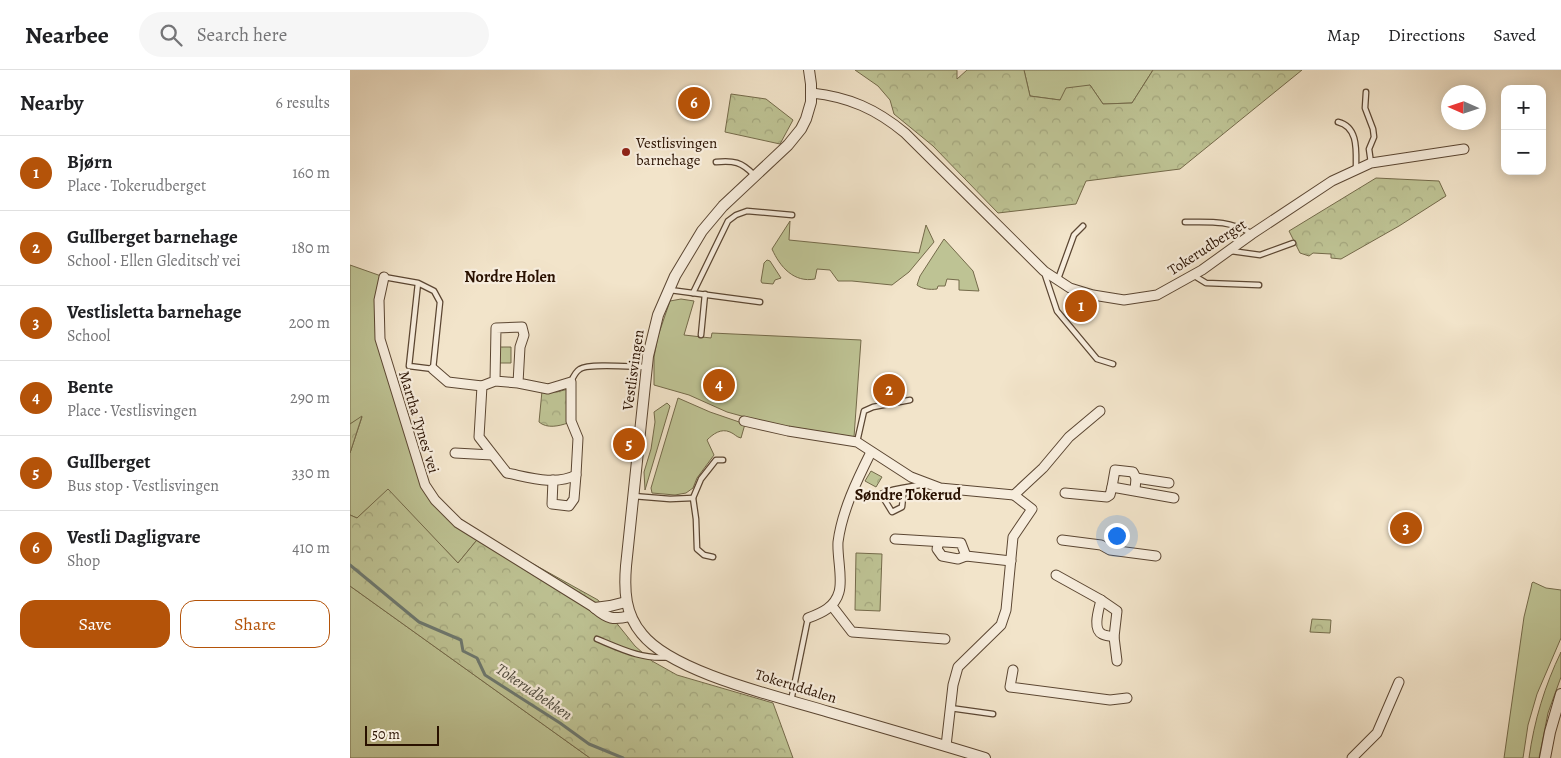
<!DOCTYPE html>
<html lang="en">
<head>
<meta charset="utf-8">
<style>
	:root { --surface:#fff; --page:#f6f6f6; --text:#202124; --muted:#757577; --line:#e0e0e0; --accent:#b45309 }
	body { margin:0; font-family:Alegreya,serif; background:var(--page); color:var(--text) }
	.controls { position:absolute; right:15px; top:15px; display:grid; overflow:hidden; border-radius:10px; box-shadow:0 2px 12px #0003 }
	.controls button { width:45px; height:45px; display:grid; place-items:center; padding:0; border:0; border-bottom:1px solid var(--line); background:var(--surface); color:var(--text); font:25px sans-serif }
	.compass { position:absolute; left:1091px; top:15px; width:45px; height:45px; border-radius:50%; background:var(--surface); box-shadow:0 2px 12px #0003; rotate:273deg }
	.scale { position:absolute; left:15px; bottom:12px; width:74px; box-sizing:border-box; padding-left:5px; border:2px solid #291100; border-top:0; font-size:14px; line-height:18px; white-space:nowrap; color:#291100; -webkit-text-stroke:4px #f7eddd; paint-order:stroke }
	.you { position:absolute; left:766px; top:465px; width:18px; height:18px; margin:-12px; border:4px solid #fff; border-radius:50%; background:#1a73e8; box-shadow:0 0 0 8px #1a73e833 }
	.badge { display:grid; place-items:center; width:32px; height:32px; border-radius:50%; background:var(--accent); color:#fff; font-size:16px; font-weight:700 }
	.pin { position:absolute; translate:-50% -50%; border:2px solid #fff; box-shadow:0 1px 5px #0006 }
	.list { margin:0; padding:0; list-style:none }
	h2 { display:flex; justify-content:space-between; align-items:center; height:65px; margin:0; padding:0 20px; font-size:21px }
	h2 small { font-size:16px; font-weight:400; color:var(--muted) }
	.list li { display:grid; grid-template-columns:32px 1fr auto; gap:15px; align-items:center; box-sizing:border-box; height:75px; padding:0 20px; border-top:1px solid var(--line) }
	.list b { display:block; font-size:19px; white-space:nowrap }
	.list p { margin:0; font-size:16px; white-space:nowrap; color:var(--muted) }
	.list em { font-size:16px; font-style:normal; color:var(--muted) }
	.actions { display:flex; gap:10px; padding:15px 20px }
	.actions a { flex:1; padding:11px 0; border:1px solid var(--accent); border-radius:15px; text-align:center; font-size:18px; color:var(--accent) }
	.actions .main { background:var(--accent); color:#fff }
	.icon { flex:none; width:28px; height:28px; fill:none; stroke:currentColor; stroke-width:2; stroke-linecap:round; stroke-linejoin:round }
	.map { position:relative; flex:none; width:1211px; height:688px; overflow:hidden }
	header { display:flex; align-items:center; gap:30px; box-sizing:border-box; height:70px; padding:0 25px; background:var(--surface); border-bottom:1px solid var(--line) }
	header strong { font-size:24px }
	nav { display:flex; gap:28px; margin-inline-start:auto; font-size:18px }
	.search { width:350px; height:45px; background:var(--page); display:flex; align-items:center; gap:12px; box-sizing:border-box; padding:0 18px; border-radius:28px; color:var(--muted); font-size:19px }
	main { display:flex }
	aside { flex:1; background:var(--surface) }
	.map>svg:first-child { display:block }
	.grass { fill:#bec394; stroke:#746a4a }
	.forest { fill:url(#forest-crowns); stroke:#746a4a }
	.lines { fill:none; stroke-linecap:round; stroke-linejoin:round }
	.stream { stroke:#6e7970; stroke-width:3 }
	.service-casing { stroke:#5b4632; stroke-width:7 }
	.minor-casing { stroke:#5b4632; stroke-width:11 }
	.tertiary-casing { stroke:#5b4632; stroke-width:12 }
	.service { stroke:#f7eddd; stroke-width:4.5 }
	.minor { stroke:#f7eddd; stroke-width:9 }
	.tertiary { stroke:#f7eddd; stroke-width:10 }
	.poi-dot { fill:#8f2418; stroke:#f7eddd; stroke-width:2 }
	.labels { text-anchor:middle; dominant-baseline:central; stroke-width:4.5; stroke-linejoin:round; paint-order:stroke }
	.poi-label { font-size:15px; fill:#291100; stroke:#f7eddd; text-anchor:start }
	.street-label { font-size:15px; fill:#291100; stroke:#f7eddd }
	.neighbourhood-label { font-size:16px; font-weight:bold; fill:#291100; stroke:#f7eddd }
	.water-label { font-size:16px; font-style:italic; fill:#514e41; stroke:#f7eddd }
</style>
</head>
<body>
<header>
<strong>Nearbee</strong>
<div class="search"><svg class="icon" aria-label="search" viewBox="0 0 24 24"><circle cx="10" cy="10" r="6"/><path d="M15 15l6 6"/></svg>Search here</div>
<nav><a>Map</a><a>Directions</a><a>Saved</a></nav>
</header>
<main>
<aside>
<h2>Nearby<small>6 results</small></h2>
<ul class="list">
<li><span class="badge">1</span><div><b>Bjørn</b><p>Place · Tokerudberget</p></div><em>160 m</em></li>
<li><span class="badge">2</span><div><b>Gullberget barnehage</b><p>School · Ellen Gleditsch’ vei</p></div><em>180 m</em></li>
<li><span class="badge">3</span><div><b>Vestlisletta barnehage</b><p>School</p></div><em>200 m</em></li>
<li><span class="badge">4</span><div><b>Bente</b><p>Place · Vestlisvingen</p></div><em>290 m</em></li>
<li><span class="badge">5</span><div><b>Gullberget</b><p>Bus stop · Vestlisvingen</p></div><em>330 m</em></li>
<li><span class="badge">6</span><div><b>Vestli Dagligvare</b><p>Shop</p></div><em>410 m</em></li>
</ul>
<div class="actions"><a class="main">Save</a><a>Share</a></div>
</aside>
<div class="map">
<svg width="1211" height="688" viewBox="0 0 1211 688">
	<defs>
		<pattern id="forest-crowns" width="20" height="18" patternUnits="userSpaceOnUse" patternTransform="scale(1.25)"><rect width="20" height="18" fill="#bec394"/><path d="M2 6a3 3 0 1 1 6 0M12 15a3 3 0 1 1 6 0" fill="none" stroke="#a3a67e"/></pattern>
	</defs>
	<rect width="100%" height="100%" fill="#f2e4ca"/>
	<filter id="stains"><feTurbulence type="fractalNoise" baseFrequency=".004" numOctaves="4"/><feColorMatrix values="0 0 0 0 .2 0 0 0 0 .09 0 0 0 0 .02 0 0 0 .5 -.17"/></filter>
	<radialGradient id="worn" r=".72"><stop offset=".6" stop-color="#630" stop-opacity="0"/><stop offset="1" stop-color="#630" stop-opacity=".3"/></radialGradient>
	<g class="grass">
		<path d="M674,0H803L782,33L753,34L740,15L710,30L680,26Z"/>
		<path d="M440,151L439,170L569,183L576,155L584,172L559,202L542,215L502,211H488L480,200L467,199L465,209C444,213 430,197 422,179Z"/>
		<path d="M594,169L623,201L629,221L609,220V210L597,209L595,216H588L587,219C580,220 572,219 567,215L570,206Z"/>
		<path d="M417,190L420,191L431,208L425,210L423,214L412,213L411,211L414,193Z"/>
		<path d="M0,195L34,207L30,269L75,415L85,430L131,465L108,493L38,420L7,448L0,445V383L12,347L0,354Z"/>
		<path d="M331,229L344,231L334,265L361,268L362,263L511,270L504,367L417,353L377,342L339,325L304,315V287L308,266L320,231Z"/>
		<path d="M328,328L360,342L395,354L391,368C386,367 385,364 380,362C371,358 363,364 357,370L364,385L347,408L343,418L336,423L325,425L302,423L301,418Z"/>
		<path d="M317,333L320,336L295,420L294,402L301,379L305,352L304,342Z"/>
		<path d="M1183,512L1196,518L1211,520V568L1187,624L1178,655L1173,688H1154L1174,547L1181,518L1182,513Z"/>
		<path d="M0,516L240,688H0Z"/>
		<path d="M1211,582V607L1198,643L1189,688H1179C1184,651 1195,615 1211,582Z"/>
	</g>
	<g class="forest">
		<path d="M505,0H607V9L617,0H674L680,26L710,30L716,18L740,15L753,34L782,33L803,0H952L830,99L736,111L726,134L648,143L583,76L544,44L540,30L528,16Z"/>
		<path d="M381,24L416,29L443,50L430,74L375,62Z"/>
		<path d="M1026,108L1089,111L1096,126L1049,156L991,189L981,188V184L963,183L959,186L950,183L939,161Z"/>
		<path d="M150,277H161V293H149Z"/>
		<path d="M218,319V353C209,356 197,359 189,352L192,321L207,322Z"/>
		<path d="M12,346L0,383V354Z"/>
		<path d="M521,401L532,407L526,417L515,411Z"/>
		<path d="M38,419L108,493L131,465L248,530L285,576L302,591L327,605L423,633L443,688H240L0,516V445L7,448Z"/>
		<path d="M506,483L532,484L530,541L505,540Z"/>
		<path d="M962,549L981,550L980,563L960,562Z"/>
	</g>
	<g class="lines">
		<path class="stream" d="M0,495L69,552L111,570L113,581L127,588L135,605L210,653L239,674L273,688"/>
		<defs>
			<g id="service">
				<path d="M1016,22L1015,38L1023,59L1024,67L1019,79L1021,93"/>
				<path d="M988,52C1009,57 1006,82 1006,99"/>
				<path d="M366,92C383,90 392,92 404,105"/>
				<path d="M835,152C862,152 877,150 901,163"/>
				<path d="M881,181L910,185L943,173"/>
				<path d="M694,202L707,241L747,289L763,294"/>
				<path d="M843,205L856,213L909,215"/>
				<path d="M34,207L68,213L84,221L90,232L83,299L59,296L68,213"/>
				<path d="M708,209L724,165L733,156"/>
				<path d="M320,220L410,232"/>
				<path d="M343,223L378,151L386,145L397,141L442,145"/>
				<path d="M351,265L355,224"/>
				<path d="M221,312C223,307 225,302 230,299C239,293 283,297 296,297"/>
				<path d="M507,372L514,341L523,337L560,330"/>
				<path d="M554,418L552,437L542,442L531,424C545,417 561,417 576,414"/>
				<path d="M283,426L320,429L343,428"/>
				<path d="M363,487L354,485L347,479L346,449L343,428L351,409L366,390H373"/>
				<path d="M247,569C271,579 293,590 319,587"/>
				<path d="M441,631L458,548"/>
				<path d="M600,638L643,644"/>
			</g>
			<g id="minor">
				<path d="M462,23C499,27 526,39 555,63L694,201L720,218L743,225L774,230L807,225L852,200L902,164L982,111L1021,93L1114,79"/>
				<path d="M34,207L29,230L30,269L75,415L85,430L108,453L245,538"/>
				<path d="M83,299L98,312L132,316"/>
				<path d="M145,311L146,258L172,257L174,265L170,277L168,313L198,319L221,312V351L228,368L226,405C205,416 178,407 157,403L129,367L132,316L145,311L168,313"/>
				<path d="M394,351L438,361L507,372L561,407L590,418L664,425L693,398L719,367L750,341"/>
				<path d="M105,383L142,385"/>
				<path d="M786,408L819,413"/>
				<path d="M203,410L202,434L219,436L224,429L226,405"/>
				<path d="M762,417L765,400L783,402L786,408L785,420"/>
				<path d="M715,423L757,427L760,425L762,417L824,428"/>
				<path d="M545,469L611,473L616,486"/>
				<path d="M712,470L751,475L760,480L806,486"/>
				<path d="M589,472L587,479L592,486L608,489L616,486L661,491"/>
				<path d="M706,505L751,530L767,541L764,567L767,591"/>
				<path d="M751,530C749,539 742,559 752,564C755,566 761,566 764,567"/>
				<path d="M482,536L502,562L595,569"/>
				<path d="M458,548C472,543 485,537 489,522C493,509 487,487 488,472C492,441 507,410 521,382"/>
				<path d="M663,600L660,617L760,630L777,628"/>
				<path d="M596,676L603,615L608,597L651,555L656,540L663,467L682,439L664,425"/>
				<path d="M1002,688L1027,663L1049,612"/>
			</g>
			<g id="tertiary">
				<path d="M459,0L461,14V32L456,49L451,59L438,75L373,136L352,161L325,206L308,245L298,286L276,496C274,521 275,544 292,564C323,603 430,627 479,642C531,657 583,672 635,688"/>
				<path d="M245,538C258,549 263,550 280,546"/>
				<path d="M245,538L260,536L276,532"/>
				<path d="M1195,688L1200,662L1211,624"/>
			</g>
		</defs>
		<use href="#service" class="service-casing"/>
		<use href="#minor" class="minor-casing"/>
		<use href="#tertiary" class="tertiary-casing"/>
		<use href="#service" class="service"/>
		<use href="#minor" class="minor"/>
		<use href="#tertiary" class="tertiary"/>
	</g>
	<circle class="poi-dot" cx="276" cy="82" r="5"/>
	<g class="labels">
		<g class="poi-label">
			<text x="286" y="73">Vestlisvingen<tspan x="286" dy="17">barnehage</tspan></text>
		</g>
		<g class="street-label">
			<text transform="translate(857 177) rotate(-33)">Tokerudberget</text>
			<text transform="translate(283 300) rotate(-82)">Vestlisvingen</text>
			<text transform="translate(69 352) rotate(73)">Martha Tynes' vei</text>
			<text transform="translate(446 616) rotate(17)">Tokeruddalen</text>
		</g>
		<g class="neighbourhood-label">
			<text x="160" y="207">Nordre Holen</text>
			<text x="558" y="425">Søndre Tokerud</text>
		</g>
		<g class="water-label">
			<text transform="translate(184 622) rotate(34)">Tokerudbekken</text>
		</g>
	</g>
	<rect width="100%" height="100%" filter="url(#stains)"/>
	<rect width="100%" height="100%" fill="url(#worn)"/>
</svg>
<div class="controls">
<button>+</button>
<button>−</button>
</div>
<svg class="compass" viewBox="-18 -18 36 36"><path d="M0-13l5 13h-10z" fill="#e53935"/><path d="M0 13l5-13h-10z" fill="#757577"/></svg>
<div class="scale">50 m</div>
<div class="you"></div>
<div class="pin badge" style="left:731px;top:236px">1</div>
<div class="pin badge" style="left:539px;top:320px">2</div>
<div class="pin badge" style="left:1056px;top:458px">3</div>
<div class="pin badge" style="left:369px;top:315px">4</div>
<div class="pin badge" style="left:279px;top:374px">5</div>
<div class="pin badge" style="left:344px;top:33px">6</div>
</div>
</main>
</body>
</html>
